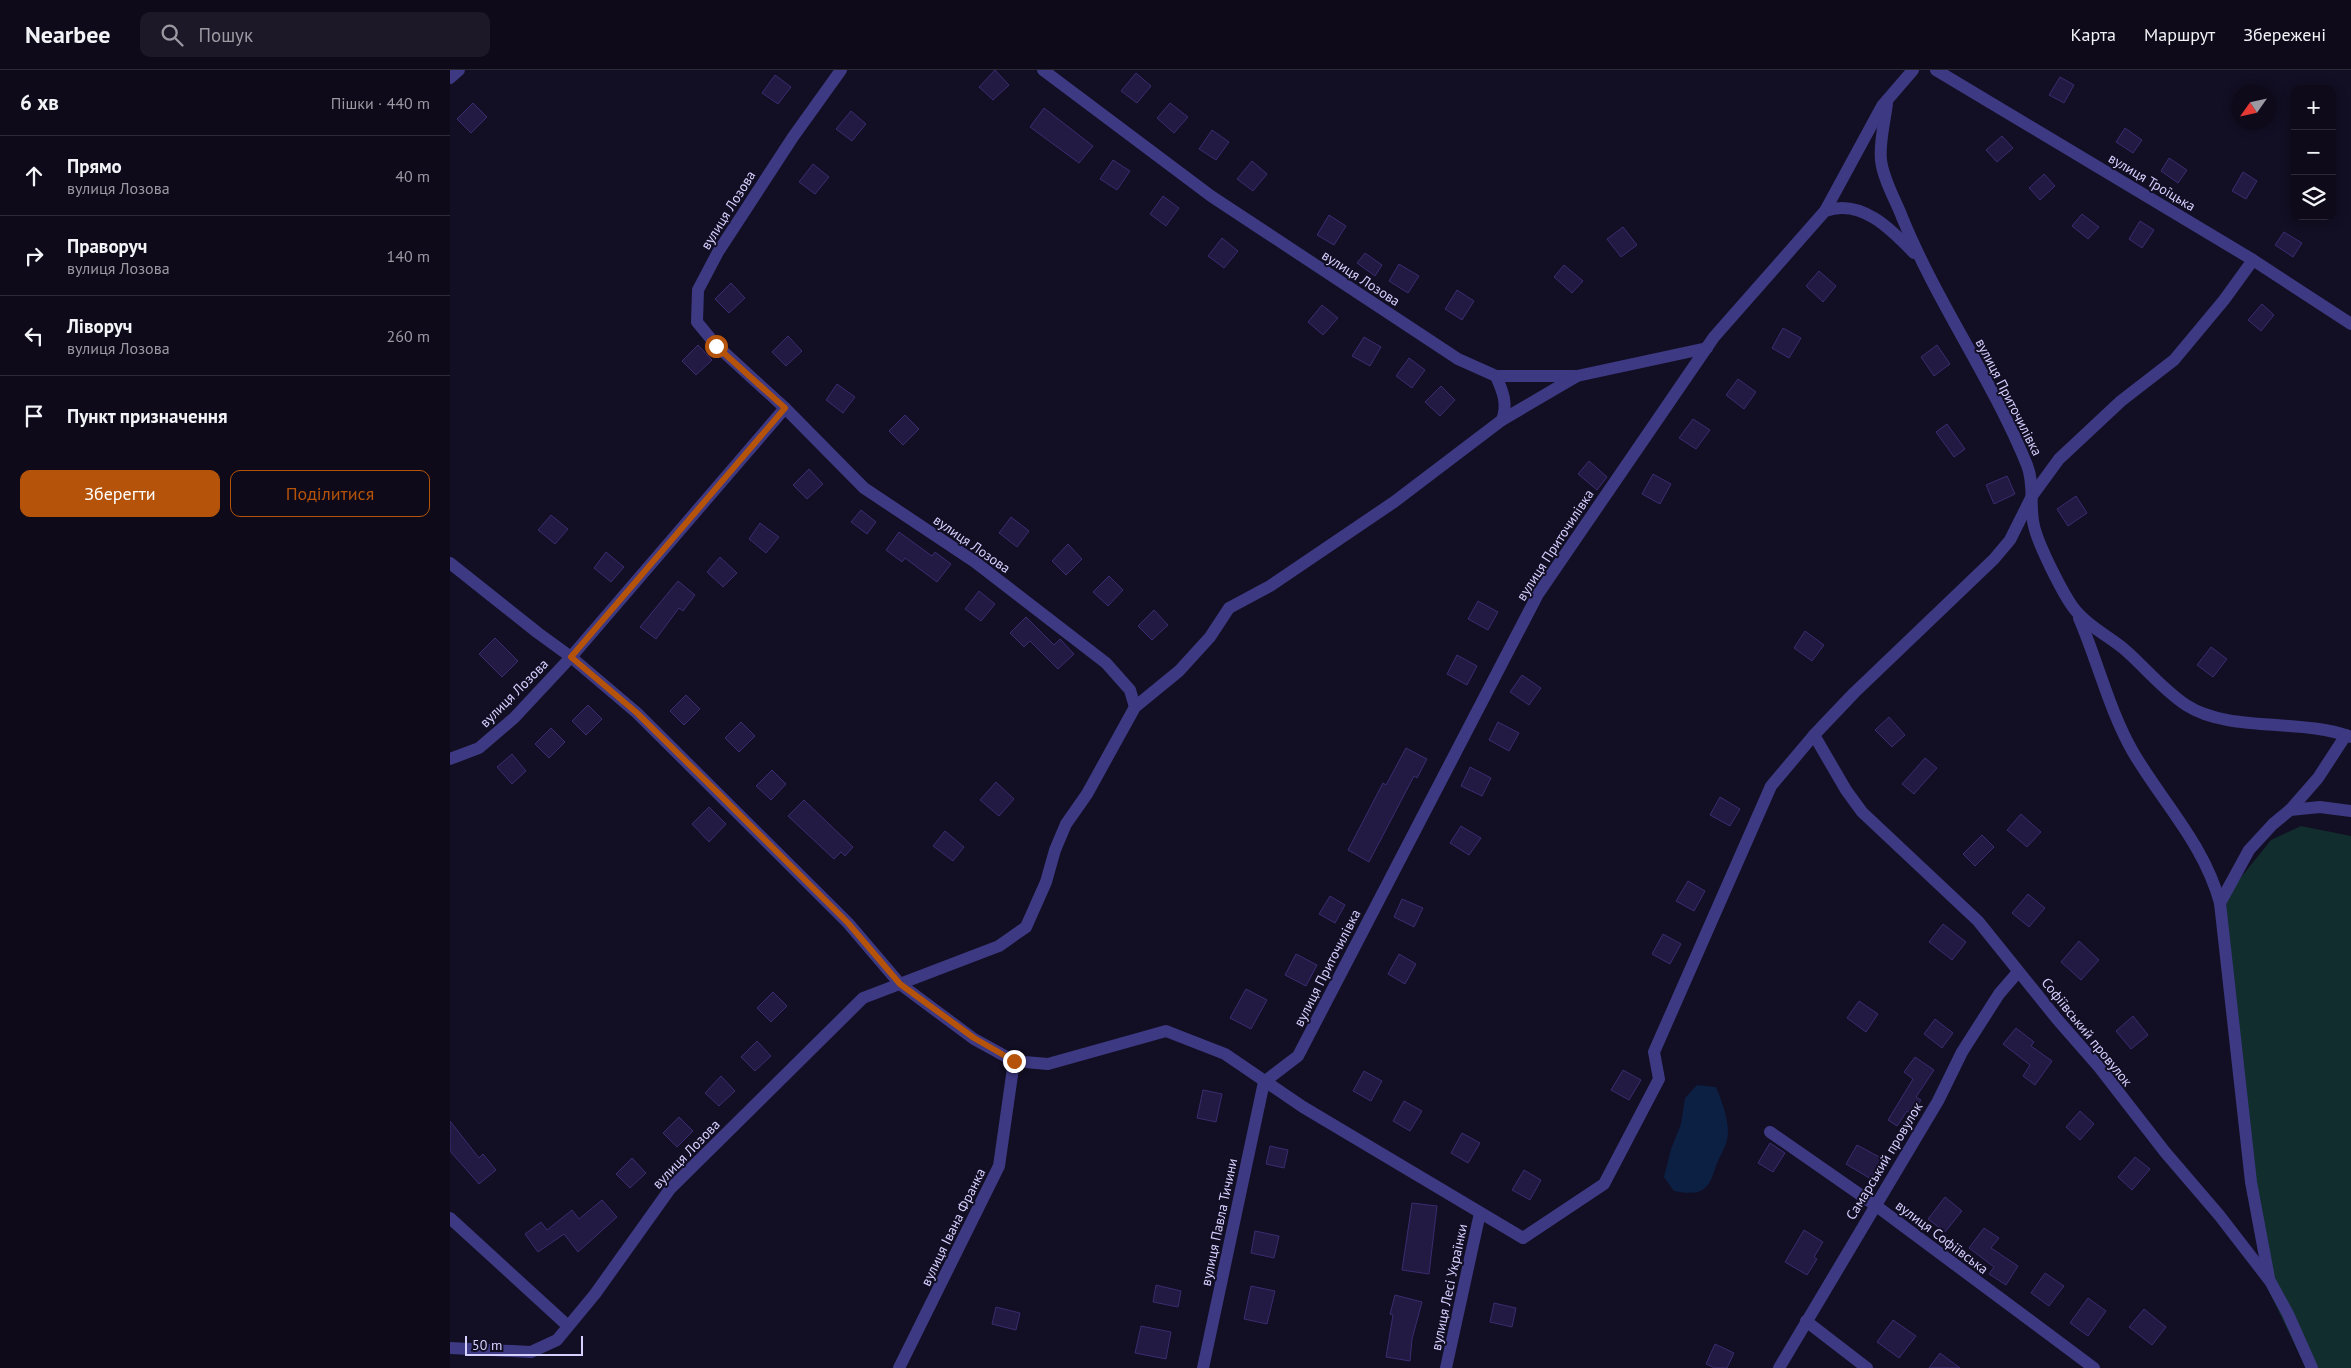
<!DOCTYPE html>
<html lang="uk">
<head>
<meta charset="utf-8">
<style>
	:root { --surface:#0e0a1a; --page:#1c1827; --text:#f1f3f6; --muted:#9b9aa2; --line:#2e2b39; --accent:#b45309 }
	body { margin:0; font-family:"PT Sans",sans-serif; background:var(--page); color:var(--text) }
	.controls { position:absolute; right:15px; top:15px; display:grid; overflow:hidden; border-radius:10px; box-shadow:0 2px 12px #0003 }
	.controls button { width:45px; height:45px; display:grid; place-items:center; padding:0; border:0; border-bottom:1px solid var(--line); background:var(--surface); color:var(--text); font:25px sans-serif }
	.compass { position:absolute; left:1781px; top:15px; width:45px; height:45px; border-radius:50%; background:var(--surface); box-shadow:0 2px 12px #0003; rotate:236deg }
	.scale { position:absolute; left:15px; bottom:12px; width:118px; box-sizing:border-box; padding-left:5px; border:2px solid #d6d0ff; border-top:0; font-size:14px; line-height:18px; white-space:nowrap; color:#d6d0ff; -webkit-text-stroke:4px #120e23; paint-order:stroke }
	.stop { position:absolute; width:15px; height:15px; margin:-11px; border:4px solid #b45309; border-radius:50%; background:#fff }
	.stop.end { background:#b45309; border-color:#fff; box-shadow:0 1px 5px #0008 }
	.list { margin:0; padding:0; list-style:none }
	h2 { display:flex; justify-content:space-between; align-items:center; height:65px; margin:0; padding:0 20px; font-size:21px }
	h2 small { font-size:16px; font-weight:400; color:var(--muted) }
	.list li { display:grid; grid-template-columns:32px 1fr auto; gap:15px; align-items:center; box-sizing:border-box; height:80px; padding:0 20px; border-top:1px solid var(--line) }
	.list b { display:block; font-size:19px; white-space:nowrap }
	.list p { margin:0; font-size:16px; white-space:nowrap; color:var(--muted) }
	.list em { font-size:16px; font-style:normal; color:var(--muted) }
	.actions { display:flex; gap:10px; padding:15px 20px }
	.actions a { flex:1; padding:11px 0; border:1px solid var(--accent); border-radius:10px; text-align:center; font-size:18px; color:var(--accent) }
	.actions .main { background:var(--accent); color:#fff }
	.icon { flex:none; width:28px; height:28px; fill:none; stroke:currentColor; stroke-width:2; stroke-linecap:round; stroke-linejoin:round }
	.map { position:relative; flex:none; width:1901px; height:1298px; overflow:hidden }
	header { display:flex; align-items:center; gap:30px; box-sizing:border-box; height:70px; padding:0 25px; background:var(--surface); border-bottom:1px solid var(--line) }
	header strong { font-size:24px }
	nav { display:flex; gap:28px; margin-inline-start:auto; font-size:18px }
	.search { width:350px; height:45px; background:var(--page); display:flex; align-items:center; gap:12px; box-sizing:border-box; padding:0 18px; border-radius:10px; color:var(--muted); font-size:19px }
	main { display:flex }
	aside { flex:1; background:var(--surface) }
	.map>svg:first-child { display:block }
	.green { fill:#112d2d }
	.water { fill:#0c2044 }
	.building { fill:#231a44; stroke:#3b2c70 }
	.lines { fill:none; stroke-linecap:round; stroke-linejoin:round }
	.minor { stroke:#3d3982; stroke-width:12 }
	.route { stroke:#b45309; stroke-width:6 }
	.labels { text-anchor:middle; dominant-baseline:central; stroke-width:4; stroke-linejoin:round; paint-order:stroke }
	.street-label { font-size:14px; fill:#d6d0ff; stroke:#120e23 }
</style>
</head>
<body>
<header>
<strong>Nearbee</strong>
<div class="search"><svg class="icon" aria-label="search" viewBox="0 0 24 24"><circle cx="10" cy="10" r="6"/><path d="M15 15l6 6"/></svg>Пошук</div>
<nav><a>Карта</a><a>Маршрут</a><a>Збережені</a></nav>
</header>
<main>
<aside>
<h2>6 хв<small>Пішки · 440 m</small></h2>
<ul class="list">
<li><svg class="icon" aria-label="ahead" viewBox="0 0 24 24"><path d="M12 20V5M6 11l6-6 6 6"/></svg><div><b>Прямо</b><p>вулиця Лозова</p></div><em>40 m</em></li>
<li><svg class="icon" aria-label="right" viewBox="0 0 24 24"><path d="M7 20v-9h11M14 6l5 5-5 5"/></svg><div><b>Праворуч</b><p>вулиця Лозова</p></div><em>140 m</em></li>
<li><svg class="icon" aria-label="left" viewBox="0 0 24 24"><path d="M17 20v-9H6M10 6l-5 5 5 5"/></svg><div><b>Ліворуч</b><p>вулиця Лозова</p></div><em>260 m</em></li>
<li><svg class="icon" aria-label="arrive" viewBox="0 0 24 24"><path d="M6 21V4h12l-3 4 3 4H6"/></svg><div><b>Пункт призначення</b></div></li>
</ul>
<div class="actions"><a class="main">Зберегти</a><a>Поділитися</a></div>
</aside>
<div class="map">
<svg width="1901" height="1298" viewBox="0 0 1901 1298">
	<rect width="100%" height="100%" fill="#120e23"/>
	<path class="green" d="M1851,756L1901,766V1298H1856L1813,1209L1773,848L1780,821L1821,770Z"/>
	<path class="water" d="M1247,1015L1266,1017C1272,1032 1281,1054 1277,1070C1275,1079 1269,1087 1266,1096C1258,1122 1251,1126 1224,1121L1214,1107L1221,1079L1231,1054L1235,1028Z"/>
	<g class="building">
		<path d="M545,0L559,15L543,30L529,17Z"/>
		<path d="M686,3L701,16L687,33L671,21Z"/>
		<path d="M325,5L341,17L328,34L312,23Z"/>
		<path d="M1610,7L1624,15L1614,33L1599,25Z"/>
		<path d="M23,33L37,47L21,63L7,49Z"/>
		<path d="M720,33L738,47L724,63L707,48Z"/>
		<path d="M594,38L643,76L629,93L580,57Z"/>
		<path d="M401,41L416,54L402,71L386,59Z"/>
		<path d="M1675,58L1692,70L1683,83L1666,72Z"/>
		<path d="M762,60L779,72L766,90L749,79Z"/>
		<path d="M1552,66L1563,78L1547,92L1536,80Z"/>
		<path d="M1719,88L1737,100L1728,113L1711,101Z"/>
		<path d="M663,90L680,101L667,120L650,109Z"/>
		<path d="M802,91L817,104L803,121L787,109Z"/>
		<path d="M363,94L379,107L365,124L349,112Z"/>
		<path d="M1793,102L1807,111L1796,129L1782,121Z"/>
		<path d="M1594,104L1605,116L1590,130L1579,118Z"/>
		<path d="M713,126L729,138L716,156L700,144Z"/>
		<path d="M1632,144L1649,157L1638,169L1622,156Z"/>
		<path d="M879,145L896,156L884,175L867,165Z"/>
		<path d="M1690,151L1704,160L1692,178L1679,169Z"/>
		<path d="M1173,157L1187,175L1171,187L1157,169Z"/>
		<path d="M1834,162L1852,173L1843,187L1825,175Z"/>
		<path d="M772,168L788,181L774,198L758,186Z"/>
		<path d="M915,183L932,195L925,206L907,193Z"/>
		<path d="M949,194L969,206L958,223L939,211Z"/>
		<path d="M1114,195L1133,211L1122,223L1104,207Z"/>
		<path d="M1369,201L1386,216L1373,232L1356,216Z"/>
		<path d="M281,213L295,228L279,243L265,229Z"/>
		<path d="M1007,220L1024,231L1012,250L995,239Z"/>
		<path d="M1812,234L1824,245L1811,261L1798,250Z"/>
		<path d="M872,235L888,248L873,265L858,252Z"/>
		<path d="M1333,258L1351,268L1339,288L1322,278Z"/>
		<path d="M338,266L352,281L336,296L322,282Z"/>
		<path d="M914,267L931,277L920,296L902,286Z"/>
		<path d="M248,275L262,290L246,305L232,291Z"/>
		<path d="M1487,275L1500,294L1484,306L1471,287Z"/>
		<path d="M959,288L975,300L962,318L946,306Z"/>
		<path d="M1288,309L1306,322L1294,339L1276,325Z"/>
		<path d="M387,314L405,327L393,343L376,330Z"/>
		<path d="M991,316L1005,330L990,346L975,332Z"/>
		<path d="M455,345L469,359L453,375L439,361Z"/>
		<path d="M1243,349L1260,360L1246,379L1229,368Z"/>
		<path d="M1497,354L1515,379L1504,387L1486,362Z"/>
		<path d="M1139,391L1157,407L1147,420L1128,404Z"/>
		<path d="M359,399L373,414L357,429L343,415Z"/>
		<path d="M1203,404L1221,414L1210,434L1192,424Z"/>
		<path d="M1557,406L1565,424L1544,434L1536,415Z"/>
		<path d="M1626,426L1637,443L1618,456L1607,439Z"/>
		<path d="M411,440L426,452L417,464L401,452Z"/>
		<path d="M101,445L118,459L105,474L88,460Z"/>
		<path d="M561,447L579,461L567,477L549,463Z"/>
		<path d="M310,453L329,467L316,483L299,469Z"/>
		<path d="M449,462L482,486L485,482L501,494L487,512L455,488L452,492L436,480Z"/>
		<path d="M618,474L632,489L616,505L602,491Z"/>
		<path d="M156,482L174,497L161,512L144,498Z"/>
		<path d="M270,487L287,503L273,517L257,502Z"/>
		<path d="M659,506L673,520L658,536L643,522Z"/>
		<path d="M228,511L245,525L233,541L229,538L206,569L190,557Z"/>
		<path d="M529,521L545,534L531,551L515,539Z"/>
		<path d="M1028,531L1048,542L1038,560L1018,549Z"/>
		<path d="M704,540L718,555L702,570L688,556Z"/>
		<path d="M576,547L604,575L610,569L624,584L608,599L580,571L574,577L560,563Z"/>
		<path d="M1355,561L1374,575L1362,591L1344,578Z"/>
		<path d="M45,568L68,591L52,607L29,584Z"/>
		<path d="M1761,577L1777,589L1763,607L1747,595Z"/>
		<path d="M1007,585L1027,596L1017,615L997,604Z"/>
		<path d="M1072,605L1091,618L1079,635L1060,622Z"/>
		<path d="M236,625L250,639L234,655L220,641Z"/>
		<path d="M138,635L152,649L136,665L122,651Z"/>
		<path d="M1439,647L1455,665L1442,677L1425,660Z"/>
		<path d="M291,652L305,666L289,682L275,668Z"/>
		<path d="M1048,652L1069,663L1059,681L1039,670Z"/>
		<path d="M101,658L115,672L99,688L85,674Z"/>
		<path d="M956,678L977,689L967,708L964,706L919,792L898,780L933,713L936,715Z"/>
		<path d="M62,684L76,701L62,714L47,697Z"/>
		<path d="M1475,688L1487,698L1464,724L1452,714Z"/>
		<path d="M1020,697L1041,708L1032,726L1011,716Z"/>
		<path d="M322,700L336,714L321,730L306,716Z"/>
		<path d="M546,712L564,729L549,746L530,730Z"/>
		<path d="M1270,727L1290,739L1280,756L1260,745Z"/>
		<path d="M354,730L403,777L395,786L391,782L384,789L338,746Z"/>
		<path d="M259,737L276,754L259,772L242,754Z"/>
		<path d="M1571,744L1591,762L1577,777L1557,760Z"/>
		<path d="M1011,756L1031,768L1019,785L1000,773Z"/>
		<path d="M495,761L514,777L503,791L483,776Z"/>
		<path d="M1532,765L1544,777L1525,796L1513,784Z"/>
		<path d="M1238,811L1255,821L1244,841L1226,831Z"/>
		<path d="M1578,824L1595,838L1579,857L1562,843Z"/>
		<path d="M880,826L895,835L885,853L869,844Z"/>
		<path d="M952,829L973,838L964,857L944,847Z"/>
		<path d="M1493,854L1516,872L1502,890L1479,872Z"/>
		<path d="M1213,864L1231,874L1220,894L1202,884Z"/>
		<path d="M1629,871L1649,890L1631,910L1611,892Z"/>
		<path d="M846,884L867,895L856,916L835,905Z"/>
		<path d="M949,884L966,894L955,914L938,904Z"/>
		<path d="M796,919L817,930L801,959L780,948Z"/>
		<path d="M323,922L337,936L321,952L307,938Z"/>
		<path d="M1409,931L1428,944L1416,962L1397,948Z"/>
		<path d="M1683,946L1698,965L1681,979L1666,961Z"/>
		<path d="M1485,949L1503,963L1492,978L1474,964Z"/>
		<path d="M1566,958L1584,972L1581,976L1602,991L1585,1015L1573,1006L1580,995L1553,974Z"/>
		<path d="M307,971L321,986L305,1001L291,987Z"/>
		<path d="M1465,987L1484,1000L1466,1027L1471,1030L1462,1044L1457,1041L1447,1056L1438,1050L1463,1009L1454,1002Z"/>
		<path d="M1173,1000L1191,1010L1179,1030L1161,1020Z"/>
		<path d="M914,1001L932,1011L921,1031L903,1021Z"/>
		<path d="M271,1006L285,1021L269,1036L255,1023Z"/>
		<path d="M753,1020L772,1024L766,1052L747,1048Z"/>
		<path d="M954,1031L972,1041L960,1061L943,1051Z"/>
		<path d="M1630,1041L1644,1054L1630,1070L1616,1057Z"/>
		<path d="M229,1047L243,1061L227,1077L213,1063Z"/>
		<path d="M0,1051L29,1088L33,1084L46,1100L29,1114L0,1081Z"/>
		<path d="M1012,1063L1030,1073L1018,1093L1001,1083Z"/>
		<path d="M1320,1073L1335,1083L1323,1102L1308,1093Z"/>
		<path d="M1407,1075L1433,1089L1421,1109L1396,1094Z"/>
		<path d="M820,1076L838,1080L834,1098L816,1094Z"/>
		<path d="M1685,1087L1700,1099L1682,1120L1668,1107Z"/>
		<path d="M182,1088L196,1103L180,1118L166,1104Z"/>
		<path d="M1074,1100L1091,1110L1080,1130L1062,1120Z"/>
		<path d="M1495,1127L1512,1141L1495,1162L1478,1149Z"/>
		<path d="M152,1130L167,1147L128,1182L114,1164L88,1182L75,1164L91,1152L97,1160L122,1140L129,1149Z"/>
		<path d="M962,1133L987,1136L979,1204L952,1200Z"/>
		<path d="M1534,1158L1549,1168L1541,1178L1568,1196L1556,1215L1539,1204L1544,1197L1519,1178Z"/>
		<path d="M1354,1160L1373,1172L1364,1187L1367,1189L1357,1205L1335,1192Z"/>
		<path d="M805,1161L829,1166L824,1188L801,1183Z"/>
		<path d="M1595,1203L1614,1216L1599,1236L1581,1223Z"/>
		<path d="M706,1215L731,1221L728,1237L703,1232Z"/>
		<path d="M801,1216L825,1221L817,1254L794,1249Z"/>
		<path d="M945,1225L972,1232L962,1269L960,1291L936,1287L943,1245L940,1244Z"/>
		<path d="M1638,1228L1656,1241L1638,1266L1620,1253Z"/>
		<path d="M1044,1233L1066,1238L1062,1257L1040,1252Z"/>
		<path d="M546,1237L570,1243L566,1260L542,1254Z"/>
		<path d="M1694,1239L1716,1257L1702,1275L1679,1257Z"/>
		<path d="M1443,1250L1466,1266L1449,1288L1427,1272Z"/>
		<path d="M691,1256L721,1262L716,1289L685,1283Z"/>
		<path d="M1265,1274L1284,1283L1277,1298H1265L1256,1294Z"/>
		<path d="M1490,1283L1510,1298H1479Z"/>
	</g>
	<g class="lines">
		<g class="minor">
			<path d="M391,0L343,67L268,182L248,220L247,252L266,275L335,338L414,418L525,492L656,593L680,620L685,637"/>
			<path d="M593,0L761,126L1008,289L1046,306H1127L1257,278"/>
			<path d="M1486,0L1803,190L1901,254"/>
			<path d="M0,8L9,0"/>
			<path d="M1437,33C1435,51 1429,72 1431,90C1433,109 1445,129 1452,147C1487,233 1542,309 1577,395C1585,415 1579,436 1584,456C1588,474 1614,527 1626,541C1640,558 1659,566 1674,579C1695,597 1712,619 1736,635C1779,663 1851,648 1901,667"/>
			<path d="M1375,141C1411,128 1441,159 1464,183"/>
			<path d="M1046,306C1053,322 1058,334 1052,350"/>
			<path d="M0,493L88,563L121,587L187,643L398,853L450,914L524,969L564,991L598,994L716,961L775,984L853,1037L1073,1168L1154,1114L1209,1009L1204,982L1321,716L1364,665L1404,623L1544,489L1560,470L1582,426L1609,389L1671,331L1724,290L1774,230L1803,190"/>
			<path d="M1629,548C1648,592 1659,640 1683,682C1713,733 1754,774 1770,833"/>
			<path d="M1364,665L1396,720L1412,742L1528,851L1607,949L1649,997L1715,1082L1769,1145L1820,1211L1838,1244L1862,1298"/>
			<path d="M0,689L29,678L64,648L121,587L335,338"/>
			<path d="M1840,740L1868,708L1896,665"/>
			<path d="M814,1012L848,986L1088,524L1264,267L1375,141L1432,36L1463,0"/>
			<path d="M1320,1062L1425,1135L1644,1298"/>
			<path d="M0,1148L118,1256"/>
			<path d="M1819,1208L1801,1112L1770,833L1799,780L1823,754L1840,740L1870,737L1901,741"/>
			<path d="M1356,1251L1417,1298"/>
			<path d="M0,1278L81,1282L107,1270L145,1224L220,1119L413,928L549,876L576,857L596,812L605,780L616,754L637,724L685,637L729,601L760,567L779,538L820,516L944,432L1052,350L1127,306"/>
			<path d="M449,1298L549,1096L564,991"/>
			<path d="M753,1298L814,1012"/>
			<path d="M996,1298L1030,1143"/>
			<path d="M1329,1298L1488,1031L1512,982L1549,924L1568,902"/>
		</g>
	</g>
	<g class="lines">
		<path class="route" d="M266,276L335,338L121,587L187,643L269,724L398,853L450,914L524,968L564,991"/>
	</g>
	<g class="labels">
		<g class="street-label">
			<text transform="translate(1702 112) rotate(31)">вулиця Троїцька</text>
			<text transform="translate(278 140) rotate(-58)">вулиця Лозова</text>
			<text transform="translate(911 208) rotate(33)">вулиця Лозова</text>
			<text transform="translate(1559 327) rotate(63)">вулиця Приточилівка</text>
			<text transform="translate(522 474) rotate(35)">вулиця Лозова</text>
			<text transform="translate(1105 475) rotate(-57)">вулиця Приточилівка</text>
			<text transform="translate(64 623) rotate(-45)">вулиця Лозова</text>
			<text transform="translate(877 898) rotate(-63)">вулиця Приточилівка</text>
			<text transform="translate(1637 962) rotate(51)">Софіївський провулок</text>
			<text transform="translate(236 1084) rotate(-46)">вулиця Лозова</text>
			<text transform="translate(1434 1091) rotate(-59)">Самарський провулок</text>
			<text transform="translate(769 1152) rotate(-78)">вулиця Павла Тичини</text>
			<text transform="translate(503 1157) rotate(-64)">вулиця Івана Франка</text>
			<text transform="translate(1492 1167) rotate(37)">вулиця Софіївська</text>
			<text transform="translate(999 1217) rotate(-78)">вулиця Лесі Українки</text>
		</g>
	</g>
</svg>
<div class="controls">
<button>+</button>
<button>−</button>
<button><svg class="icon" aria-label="layers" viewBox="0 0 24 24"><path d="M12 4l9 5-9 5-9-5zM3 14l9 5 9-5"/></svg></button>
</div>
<svg class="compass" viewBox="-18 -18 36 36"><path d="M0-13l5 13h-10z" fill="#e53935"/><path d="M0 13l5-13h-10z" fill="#9b9aa2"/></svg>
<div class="scale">50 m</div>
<div class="stop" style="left:266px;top:276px"></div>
<div class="stop end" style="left:564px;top:991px"></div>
</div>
</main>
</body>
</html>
